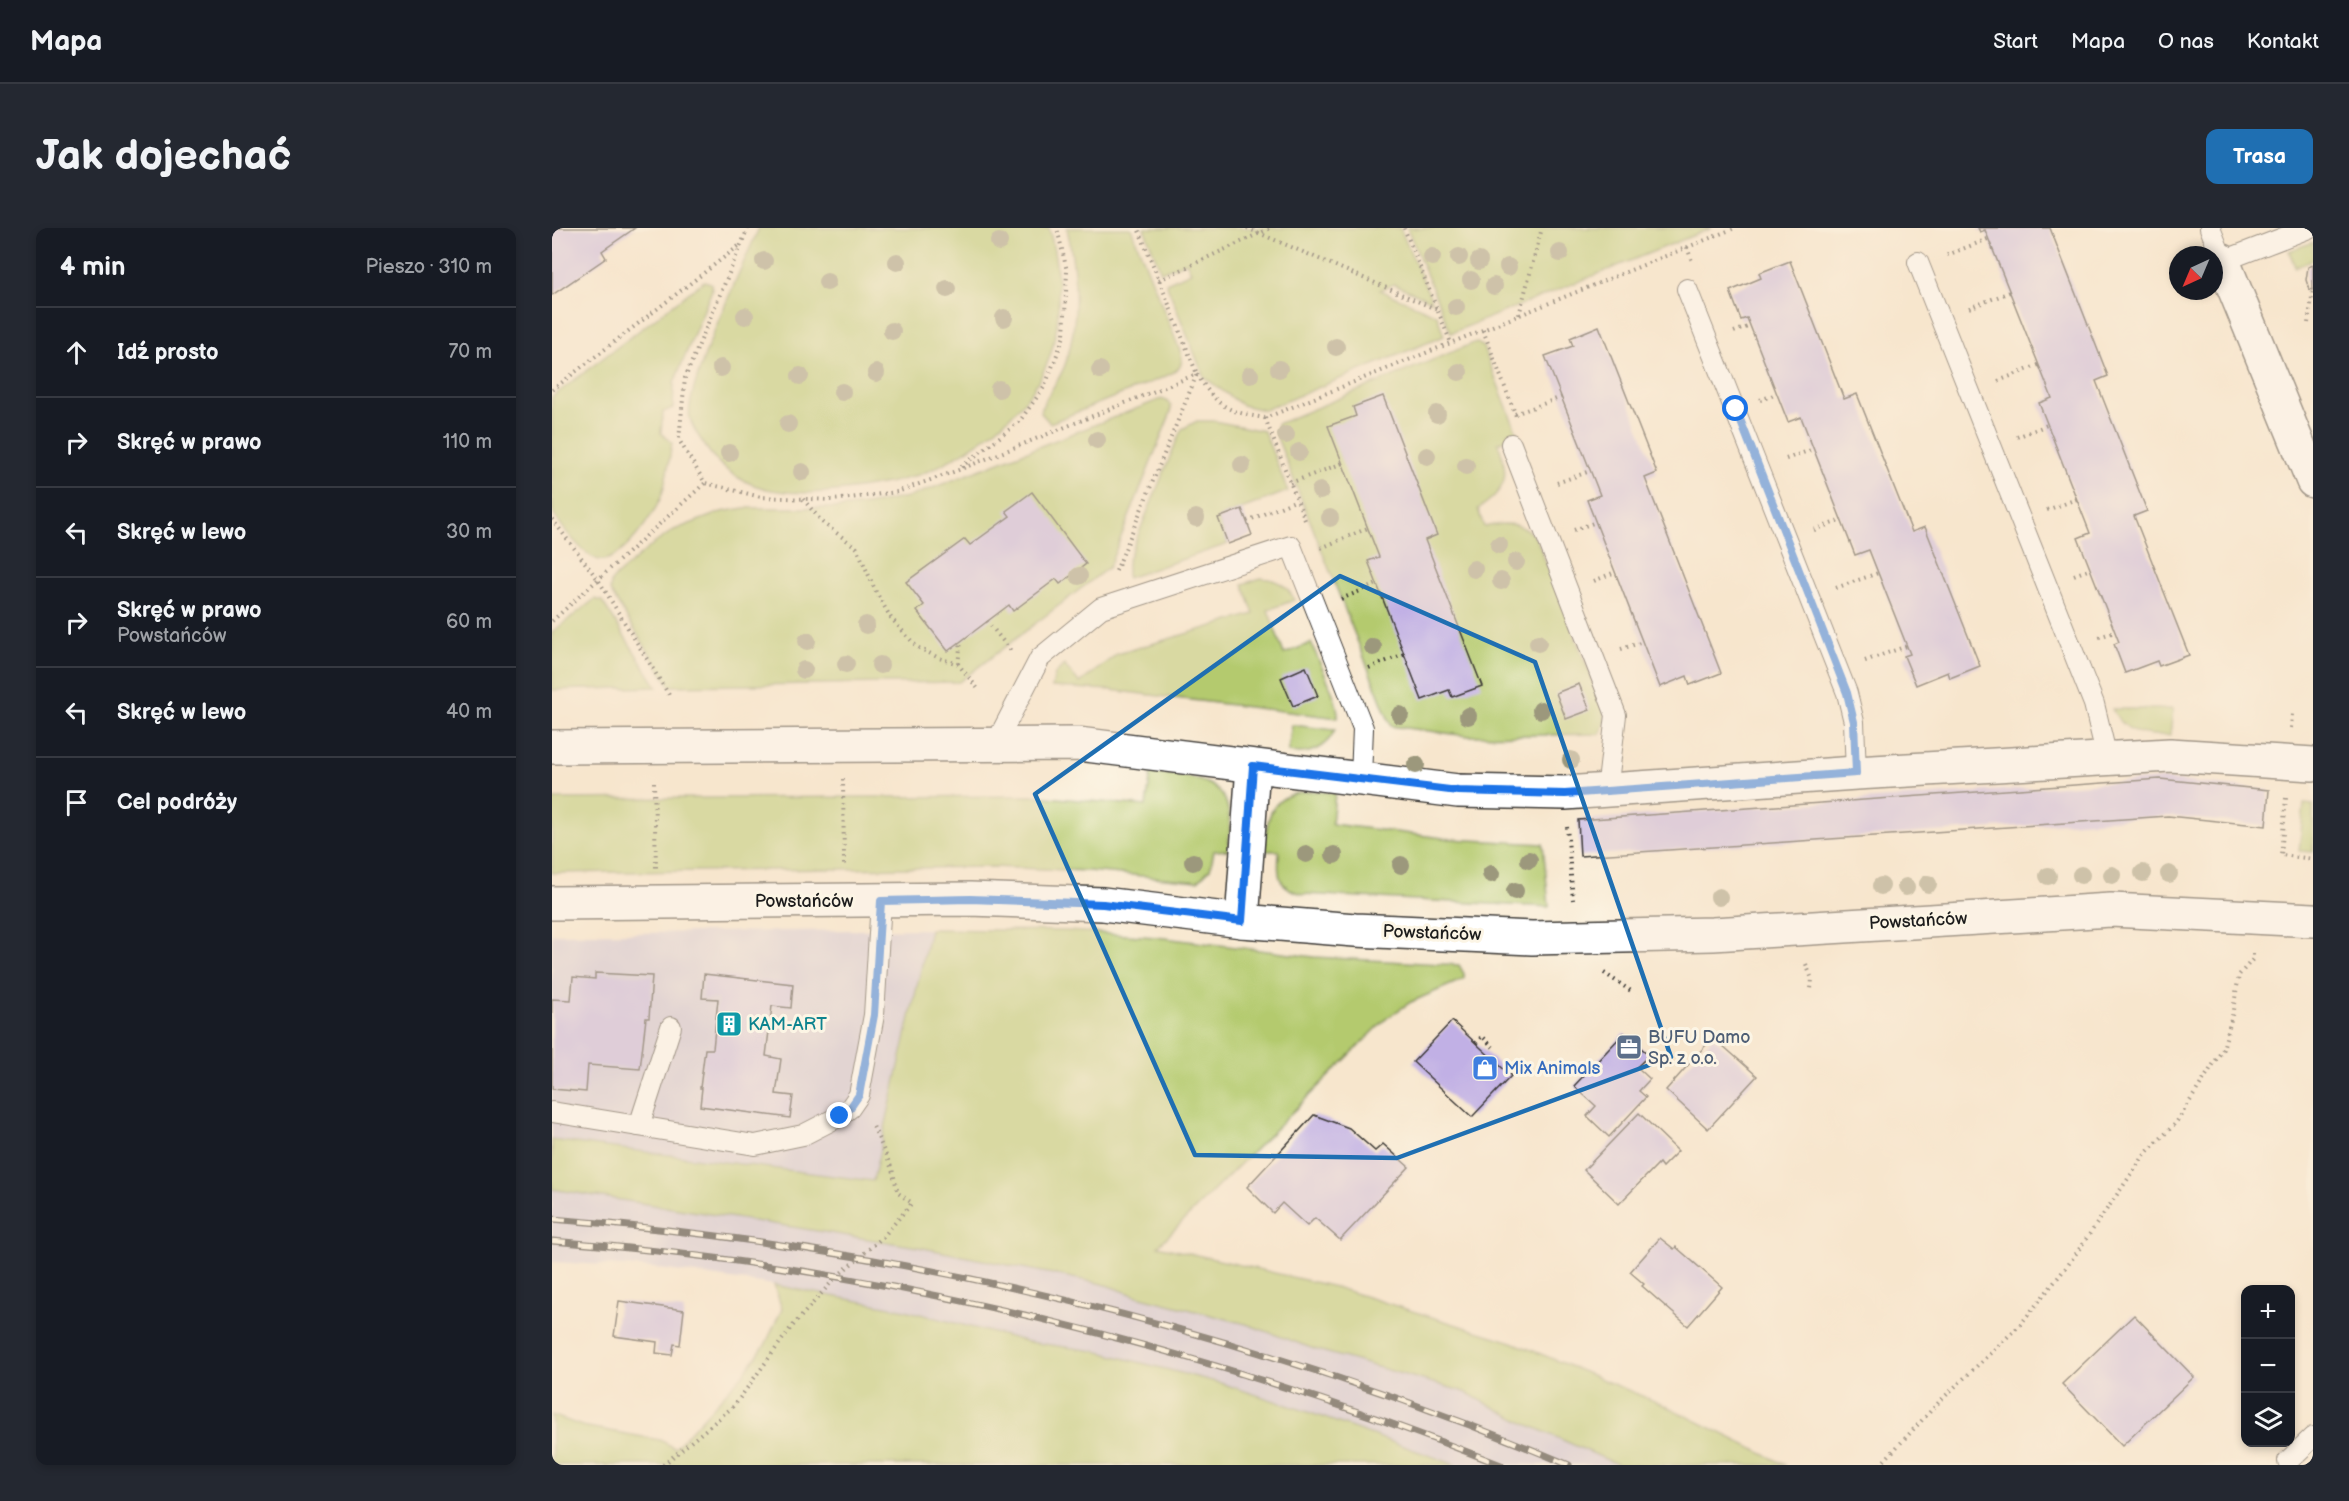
<!DOCTYPE html>
<html lang="pl">
<head>
<meta charset="utf-8">
<style>
	:root { --surface:#171b24; --page:#242831; --text:#f1f3f6; --muted:#9ea1a6; --line:#363941; --accent:#1f6fb2 }
	body { margin:0; font-family:"Balsamiq Sans",sans-serif; background:var(--page); color:var(--text) }
	.controls { position:absolute; right:18px; bottom:18px; display:grid; overflow:hidden; border-radius:12px; box-shadow:0 3px 9px #0003 }
	.controls button { width:54px; height:54px; display:grid; place-items:center; padding:0; border:0; border-bottom:2px solid var(--line); background:var(--surface); color:var(--text); font:30px sans-serif }
	.compass { position:absolute; left:1617px; top:18px; width:54px; height:54px; border-radius:50%; background:var(--surface); box-shadow:0 3px 9px #0003; rotate:224deg }
	.stop { position:absolute; width:18px; height:18px; margin:-14px; border:4px solid #1a73e8; border-radius:50%; background:#fff }
	.stop.end { background:#1a73e8; border-color:#fff; box-shadow:0 2px 6px #0008 }
	.list { margin:0; padding:0; list-style:none }
	h2 { display:flex; justify-content:space-between; align-items:center; height:78px; margin:0; padding:0 24px; font-size:26px }
	h2 small { font-size:20px; font-weight:400; color:var(--muted) }
	.list li { display:grid; grid-template-columns:39px 1fr auto; gap:18px; align-items:center; box-sizing:border-box; height:90px; padding:0 24px; border-top:2px solid var(--line) }
	.list b { display:block; font-size:22px; white-space:nowrap }
	.list p { margin:0; font-size:20px; white-space:nowrap; color:var(--muted) }
	.list em { font-size:20px; font-style:normal; color:var(--muted) }
	.icon { flex:none; width:33px; height:33px; fill:none; stroke:currentColor; stroke-width:2; stroke-linecap:round; stroke-linejoin:round }
	.map { position:relative; flex:none; width:1761px; height:1237px; overflow:hidden; border-radius:12px }
	header { display:flex; align-items:center; gap:36px; box-sizing:border-box; height:84px; padding:0 30px; background:var(--surface); border-bottom:2px solid var(--line) }
	header strong { font-size:28px }
	nav { display:flex; gap:33px; margin-inline-start:auto; font-size:21px }
	.intro { display:flex; align-items:center; justify-content:space-between; box-sizing:border-box; height:144px; padding:0 36px }
	h1 { margin:0; font-size:42px }
	.button { padding:15px 27px; border-radius:12px; background:var(--accent); color:#fff; font-size:21px; font-weight:700 }
	main { display:flex; gap:36px; padding:0 36px }
	aside { flex:1; background:var(--surface); border-radius:12px; box-shadow:0 3px 9px #0003 }
	.map>svg:first-child { display:block }
	.industrial { fill:#c8bfd8 }
	.green { fill:#b4ca6e; stroke:#687345; stroke-width:1.5 }
	.building { fill:#c1b0e5 }
	.lines { fill:none; stroke-linecap:round; stroke-linejoin:round }
	.service-casing { stroke:#3d3a37; stroke-width:22 }
	.minor-casing { stroke:#3d3a37; stroke-width:36 }
	.tertiary-casing { stroke:#3d3a37; stroke-width:36 }
	.path { stroke:#3d3a37; stroke-width:4; stroke-dasharray:1.5 4.5; stroke-linecap:butt }
	.service { stroke:#fff; stroke-width:20 }
	.minor { stroke:#fff; stroke-width:33 }
	.tertiary { stroke:#fff; stroke-width:33 }
	.rail-casing { stroke:#1c1c1c; stroke-width:7 }
	.rail { stroke:#fcf5e5; stroke-width:4.5; stroke-dasharray:14; stroke-linecap:butt }
	.tree { fill:#9c987c }
	.route { stroke:#1a73e8; stroke-width:8 }
	.marked { fill:none; stroke:#1f6fb2; stroke-width:4.5; stroke-linejoin:round }
	.labels { text-anchor:middle; dominant-baseline:central; stroke-width:6; stroke-linejoin:round; paint-order:stroke }
	.street-label { font-size:18px; fill:#1c1c1c; stroke:#fcf5e5 }
	.culture-label { font-size:18px; fill:#0d838f; stroke:#fcf5e5; text-anchor:start }
	.service-label { font-size:18px; fill:#4e5e75; stroke:#fcf5e5; text-anchor:start }
	.shop-label { font-size:18px; fill:#366cbe; stroke:#fcf5e5; text-anchor:start }
</style>
</head>
<body>
<header>
<strong>Mapa</strong>
<nav><a>Start</a><a>Mapa</a><a>O nas</a><a>Kontakt</a></nav>
</header>
<div class="intro"><h1>Jak dojechać</h1><a class="button">Trasa</a></div>
<main>
<aside>
<h2>4 min<small>Pieszo · 310 m</small></h2>
<ul class="list">
<li><svg class="icon" aria-label="ahead" viewBox="0 0 24 24"><path d="M12 20V5M6 11l6-6 6 6"/></svg><div><b>Idź prosto</b></div><em>70 m</em></li>
<li><svg class="icon" aria-label="right" viewBox="0 0 24 24"><path d="M7 20v-9h11M14 6l5 5-5 5"/></svg><div><b>Skręć w prawo</b></div><em>110 m</em></li>
<li><svg class="icon" aria-label="left" viewBox="0 0 24 24"><path d="M17 20v-9H6M10 6l-5 5 5 5"/></svg><div><b>Skręć w lewo</b></div><em>30 m</em></li>
<li><svg class="icon" aria-label="right" viewBox="0 0 24 24"><path d="M7 20v-9h11M14 6l5 5-5 5"/></svg><div><b>Skręć w prawo</b><p>Powstańców</p></div><em>60 m</em></li>
<li><svg class="icon" aria-label="left" viewBox="0 0 24 24"><path d="M17 20v-9H6M10 6l-5 5 5 5"/></svg><div><b>Skręć w lewo</b></div><em>40 m</em></li>
<li><svg class="icon" aria-label="arrive" viewBox="0 0 24 24"><path d="M6 21V4h12l-3 4 3 4H6"/></svg><div><b>Cel podróży</b></div></li>
</ul>
</aside>
<div class="map">
<svg width="1761" height="1237" viewBox="0 0 1761 1237">
	<rect width="100%" height="100%" fill="#fcf5e5"/>
	<filter id="ink" filterUnits="userSpaceOnUse"><feTurbulence type="fractalNoise" baseFrequency=".0167" numOctaves="2"/><feDisplacementMap in="SourceGraphic" scale="12" xChannelSelector="R" yChannelSelector="G"/><feConvolveMatrix kernelMatrix="1 2 1 2 8 2 1 2 1" color-interpolation-filters="sRGB"/></filter>
	<filter id="wash" filterUnits="userSpaceOnUse"><feTurbulence type="fractalNoise" baseFrequency=".008" numOctaves="4" result="noise"/><feDisplacementMap in="SourceGraphic" scale="24" xChannelSelector="R" yChannelSelector="G"/><feGaussianBlur stdDeviation="1.35" result="paint"/><feColorMatrix in="noise" values="0 0 0 0 0 0 0 0 0 0 0 0 0 0 0 0 0 1.4 0 .05"/><feComposite in="paint" operator="in"/></filter>
	<g filter="url(#wash)">
		<rect width="100%" height="100%" fill="#f7e6cd"/>
		<g class="industrial">
			<path d="M378,701L321,954L0,912V706Z"/>
			<path d="M0,961L366,1019L551,1056L585,1068L694,1096L762,1121L913,1164L972,1195L1067,1237H904L756,1184L672,1156L543,1123L477,1114L349,1081L222,1057L101,1040L0,1034Z"/>
		</g>
		<g class="green">
			<path d="M207,0H497C508,42 512,97 494,138C474,185 426,218 383,240C361,251 337,255 313,259C254,268 190,274 153,218C148,210 140,200 138,190C131,164 193,32 207,0Z"/>
			<path d="M515,0H579L629,125C632,140 625,143 612,149L498,195L489,185L490,179C496,164 509,151 514,134C528,92 524,42 515,0Z"/>
			<path d="M592,0H848L880,73L842,56L828,62L885,87L892,108L712,182L690,177L652,149L614,55L639,44L634,34L609,44Z"/>
			<path d="M855,0H1160L899,105Z"/>
			<path d="M1761,14V32L1743,39L1737,23Z"/>
			<path d="M152,53L159,55L160,62L122,155L121,180L111,184L109,205L120,215C117,233 115,252 109,269C102,287 70,334 48,332C34,331 7,296 1,284C0,274 0,187 0,169Z"/>
			<path d="M924,114L931,119L966,207L946,215C958,248 956,261 926,281L932,299C952,294 972,293 985,312L1052,482L1053,494L1048,506L916,508L839,498L726,212L724,203L725,196Z"/>
			<path d="M609,171L615,173L619,178V184L557,339L407,454L118,458L58,363L59,354L65,347L100,317L122,302L169,284L192,280H286L315,277L360,268Z"/>
			<path d="M645,193H662L712,203L736,263L666,290L676,316L575,350V334L626,209L630,201Z"/>
			<path d="M709,350C725,351 736,357 742,372L716,382L732,426L759,415C766,432 788,474 786,490L558,462L500,459L503,446L512,437L528,455L565,426L702,386L691,356Z"/>
			<path d="M43,371L50,373L105,459L0,462V404Z"/>
			<path d="M1560,481H1621L1618,507C1592,508 1574,507 1560,481Z"/>
			<path d="M740,497L783,502C774,521 756,528 736,524Z"/>
			<path d="M599,544C659,552 685,552 676,622L662,623L658,641L646,653L536,643L440,639L0,645V571L483,568L594,578Z"/>
			<path d="M760,563L783,565L780,596L899,611L991,616L997,679L751,666C724,659 726,648 727,623H713C714,586 719,565 760,563Z"/>
			<path d="M1752,576L1761,577V624L1747,623Z"/>
			<path d="M378,701L515,703L604,709L762,729L907,737L912,746V751L859,774L835,790L606,1018L783,1059L960,1114L1114,1178L1234,1237H1067L972,1195L913,1164L762,1121L694,1096L585,1068L551,1056L366,1019L0,961V912L321,953Z"/>
			<path d="M222,1057L349,1081L477,1114L543,1123L672,1156L756,1184L904,1237H0V1187L30,1198L108,1212L123,1220L191,1146L213,1117L230,1081Z"/>
		</g>
		<g id="blocks">
			<g class="building">
				<path d="M0,0H83L50,23L54,30L0,67Z"/>
				<path d="M1426,0H1498L1556,148L1544,153L1595,283L1582,288L1637,427L1607,438L1605,433L1573,445L1562,416L1567,414L1526,310L1538,305L1487,175L1500,170L1433,2L1428,4Z"/>
				<path d="M1238,33L1292,171L1305,166L1360,304L1373,299L1428,438L1398,450L1396,444L1364,457L1352,428L1358,426L1317,322L1303,327L1249,189L1236,194L1195,90L1189,92L1178,63L1209,50L1207,45Z"/>
				<path d="M1761,37V62L1757,61L1754,52L1756,39Z"/>
				<path d="M1047,98L1105,245L1093,250L1169,445L1138,457L1135,448L1108,459L1035,272L1048,267L993,128L1021,118L1018,110Z"/>
				<path d="M831,168L885,307L873,312L930,458L900,469L897,462L870,472L816,333L827,329L776,198L804,188L801,179Z"/>
				<path d="M480,264L534,336L508,356L504,351L461,383L457,377L396,423L365,383L372,377L354,354L413,311L418,317L458,288L454,283Z"/>
				<path d="M690,281L700,307L676,316L666,290Z"/>
				<path d="M754,439L766,468L741,478L729,450Z"/>
				<path d="M1027,456L1038,482L1014,491L1004,465Z"/>
				<path d="M1608,551L1717,562L1714,598L1616,588L1028,628L1026,592Z"/>
				<path d="M43,745L100,748L97,790H94L88,841L36,837L34,864L0,861V771L19,772L21,749L43,751Z"/>
				<path d="M152,746L241,756L239,780L220,778L214,828L229,831L224,866L241,868L238,890L148,878L150,860H148L153,821H161L166,771L150,770Z"/>
				<path d="M900,793L959,848L920,889L861,834Z"/>
				<path d="M1072,805L1097,827L1085,839L1098,851L1087,863L1094,869L1057,909L1035,888L1044,878L1022,858Z"/>
				<path d="M1161,809L1205,848L1156,901L1114,862Z"/>
				<path d="M1087,885L1126,923L1110,939L1107,935L1067,976L1032,942Z"/>
				<path d="M762,887L797,900L823,923L831,916L857,939L788,1012L763,990L755,998L730,975L721,985L695,959Z"/>
				<path d="M1108,1010L1122,1021L1124,1019L1170,1059L1136,1098L1090,1058L1092,1056L1078,1044Z"/>
				<path d="M67,1073L132,1082L128,1117L122,1116L120,1127L104,1125L105,1114L62,1108Z"/>
				<path d="M1582,1087L1642,1149L1570,1218L1510,1156Z"/>
			</g>
		</g>
	</g>
	<g filter="url(#ink)">
		<use href="#blocks" fill-opacity="0" stroke="#3d3a37" stroke-width="1.5"/>
		<g class="lines">
			<defs>
				<g id="service">
					<path d="M1658,0L1671,33L1757,0"/>
					<path d="M1366,34L1542,476L1555,530"/>
					<path d="M1135,61L1295,465L1302,494L1304,545"/>
					<path d="M959,216L1064,487L1055,563"/>
					<path d="M444,515L488,430L549,380L739,318L811,500L809,550"/>
					<path d="M0,884L203,917L251,907L288,888L298,880L307,867L322,787L329,673"/>
					<path d="M87,898L119,799"/>
					<path d="M1736,1233L1761,1209"/>
				</g>
				<g id="minor">
					<path d="M1671,33L1761,253"/>
					<path d="M0,519L526,516L906,563L1013,565L1304,545L1618,527L1761,536"/>
					<path d="M690,693L701,538"/>
				</g>
				<path id="tertiary" d="M0,675L418,671L551,676L690,693L803,702L980,710L1161,706L1559,682L1761,692"/>
			</defs>
			<use href="#service" class="service-casing"/>
			<use href="#minor" class="minor-casing"/>
			<use href="#tertiary" class="tertiary-casing"/>
			<g class="path">
				<path d="M196,0L133,150L127,212L153,255L209,269L281,272L345,264L404,243L645,146C665,179 676,184 713,190L1183,0"/>
				<path d="M695,0L886,82"/>
				<path d="M852,0L899,115"/>
				<path d="M1135,19L1140,33"/>
				<path d="M1395,27L1436,11"/>
				<path d="M607,52L719,0"/>
				<path d="M1417,80L1458,64"/>
				<path d="M967,87L990,0"/>
				<path d="M1756,95L1761,63"/>
				<path d="M931,102L964,188"/>
				<path d="M1182,104L1198,98"/>
				<path d="M1446,153L1487,137"/>
				<path d="M0,162L188,17"/>
				<path d="M1208,172L1225,166"/>
				<path d="M963,186L1010,169"/>
				<path d="M713,190L753,292"/>
				<path d="M1465,209L1495,197"/>
				<path d="M1234,231L1262,221"/>
				<path d="M409,239L467,194L493,158L512,108L515,43L505,0"/>
				<path d="M738,255L791,235"/>
				<path d="M1005,255L1038,243"/>
				<path d="M251,271L271,295L305,320L324,364L339,390L365,419L387,430L406,436L427,462"/>
				<path d="M1495,282L1525,271"/>
				<path d="M0,291L47,353L117,467"/>
				<path d="M695,293L745,272"/>
				<path d="M1022,302L1044,294"/>
				<path d="M1262,302L1290,292"/>
				<path d="M769,320L816,300"/>
				<path d="M564,343L645,146L586,0"/>
				<path d="M1522,347L1538,341"/>
				<path d="M1042,353L1063,344"/>
				<path d="M1284,360L1326,345"/>
				<path d="M789,371L825,356"/>
				<path d="M0,393L153,255"/>
				<path d="M435,393L459,423"/>
				<path d="M1547,409L1563,404"/>
				<path d="M1069,421L1091,414"/>
				<path d="M1313,433L1355,418"/>
				<path d="M406,436L409,413"/>
				<path d="M817,440L852,426"/>
				<path d="M1739,500L1740,486"/>
				<path d="M291,551L292,637"/>
				<path d="M102,554L104,640"/>
				<path d="M1734,570L1729,627L1761,631"/>
				<path d="M1015,599L1021,672"/>
				<path d="M1254,736L1260,751L1259,761"/>
				<path d="M1052,745L1079,763"/>
				<path d="M924,815L930,808L941,819"/>
				<path d="M111,1237L182,1178L238,1101L284,1049L331,1009L360,975L346,965L340,941L321,898"/>
				<path d="M1328,1237L1389,1172L1468,1097L1516,1037L1594,925L1624,895L1671,821L1680,788L1687,747L1701,731V725"/>
			</g>
			<use href="#service" class="service"/>
			<use href="#minor" class="minor"/>
			<use href="#tertiary" class="tertiary"/>
			<defs>
				<g id="rail">
					<path d="M0,991C348,1018 695,1101 1017,1237"/>
					<path d="M0,1013C324,1038 647,1117 949,1237"/>
				</g>
			</defs>
			<use href="#rail" class="rail-casing"/>
			<use href="#rail" class="rail"/>
		</g>
		<g class="tree">
			<circle cx="447" cy="14" r="9"/>
			<circle cx="1008" cy="25" r="9"/>
			<circle cx="880" cy="29" r="9"/>
			<circle cx="907" cy="29" r="9"/>
			<circle cx="212" cy="33" r="9"/>
			<circle cx="927" cy="33" r="9"/>
			<circle cx="345" cy="34" r="9"/>
			<circle cx="956" cy="39" r="9"/>
			<circle cx="919" cy="52" r="9"/>
			<circle cx="275" cy="54" r="9"/>
			<circle cx="942" cy="58" r="9"/>
			<circle cx="395" cy="61" r="9"/>
			<circle cx="904" cy="79" r="9"/>
			<circle cx="193" cy="88" r="9"/>
			<circle cx="452" cy="90" r="9"/>
			<circle cx="340" cy="103" r="9"/>
			<circle cx="784" cy="119" r="9"/>
			<circle cx="169" cy="140" r="9"/>
			<circle cx="727" cy="141" r="9"/>
			<circle cx="548" cy="142" r="9"/>
			<circle cx="907" cy="144" r="9"/>
			<circle cx="324" cy="145" r="9"/>
			<circle cx="698" cy="147" r="9"/>
			<circle cx="248" cy="148" r="9"/>
			<circle cx="447" cy="161" r="9"/>
			<circle cx="290" cy="164" r="9"/>
			<circle cx="885" cy="186" r="9"/>
			<circle cx="236" cy="196" r="9"/>
			<circle cx="734" cy="207" r="9"/>
			<circle cx="545" cy="212" r="9"/>
			<circle cx="747" cy="224" r="9"/>
			<circle cx="177" cy="225" r="9"/>
			<circle cx="875" cy="228" r="9"/>
			<circle cx="690" cy="237" r="9"/>
			<circle cx="914" cy="238" r="9"/>
			<circle cx="250" cy="244" r="9"/>
			<circle cx="768" cy="263" r="9"/>
			<circle cx="644" cy="290" r="9"/>
			<circle cx="778" cy="290" r="9"/>
			<circle cx="947" cy="317" r="9"/>
			<circle cx="964" cy="334" r="9"/>
			<circle cx="922" cy="341" r="9"/>
			<circle cx="527" cy="348" r="9"/>
			<circle cx="949" cy="353" r="9"/>
			<circle cx="314" cy="397" r="9"/>
			<circle cx="255" cy="413" r="9"/>
			<circle cx="986" cy="415" r="9"/>
			<circle cx="821" cy="419" r="9"/>
			<circle cx="294" cy="436" r="9"/>
			<circle cx="328" cy="437" r="9"/>
			<circle cx="252" cy="442" r="9"/>
			<circle cx="989" cy="482" r="9"/>
			<circle cx="848" cy="487" r="9"/>
			<circle cx="916" cy="488" r="9"/>
			<circle cx="1019" cy="532" r="9"/>
			<circle cx="864" cy="537" r="9"/>
			<circle cx="754" cy="626" r="9"/>
			<circle cx="782" cy="627" r="9"/>
			<circle cx="977" cy="632" r="9"/>
			<circle cx="641" cy="634" r="9"/>
			<circle cx="849" cy="637" r="9"/>
			<circle cx="1591" cy="645" r="9"/>
			<circle cx="939" cy="646" r="9"/>
			<circle cx="1617" cy="646" r="9"/>
			<circle cx="1529" cy="647" r="9"/>
			<circle cx="1560" cy="647" r="9"/>
			<circle cx="1496" cy="648" r="9"/>
			<circle cx="1376" cy="656" r="9"/>
			<circle cx="1329" cy="658" r="9"/>
			<circle cx="1354" cy="659" r="9"/>
			<circle cx="963" cy="663" r="9"/>
			<circle cx="1167" cy="669" r="9"/>
		</g>
	</g>
	<g class="lines" filter="url(#ink)">
		<path class="route" d="M288,888L298,880L307,867L322,787L329,673L418,671L551,676L690,693L701,538L906,563L1013,566L1304,545L1302,494L1295,465L1184,181"/>
	</g>
	<path d="M0 0H1761V1237H0ZM788,348L983,434L1119,829L845,930L643,927L483,566Z" fill="#f7e6cd" fill-opacity=".55" fill-rule="evenodd"/>
	<path class="marked" d="M788,348L983,434L1119,829L845,930L643,927L483,566Z"/>
	<defs>
		<symbol id="building-square" viewBox="-11 -11 22 22"><rect x="-9" y="-9" width="18" height="18" rx="4" fill="#0f9aa8" stroke="#fcf5e5"/><path d="M-4-6H4V6H1V3H-1V6H-4ZM-2.5-4.3h1.7v1.8h-1.7ZM.8-4.3h1.7v1.8H.8ZM-2.5-1h1.7V.8h-1.7ZM.8-1h1.7V.8H.8Z" fill="#fff"/></symbol>
		<symbol id="office-square" viewBox="-11 -11 22 22"><rect x="-9" y="-9" width="18" height="18" rx="4" fill="#5c6f8a" stroke="#fcf5e5"/><path d="M-6-3h4V-5.5h4V-3h4V5H-6ZM-1-4.5V-3h2v-1.5ZM-6 0V1H6V0Z" fill="#fff"/></symbol>
		<symbol id="shop-square" viewBox="-11 -11 22 22"><rect x="-9" y="-9" width="18" height="18" rx="4" fill="#3f7fe0" stroke="#fcf5e5"/><path d="M-5-2.5h2.3a2.7 3.5 0 0 1 5.4 0H5L5.5 6h-11ZM-1.5-2.5h3a1.5 2.3 0 0 0-3 0Z" fill="#fff"/></symbol>
	</defs>
	<g fill-rule="evenodd">
		<use href="#building-square" x="162" y="781" width="30" height="30"/>
		<use href="#office-square" x="1062" y="804" width="30" height="30"/>
		<use href="#shop-square" x="918" y="825" width="30" height="30"/>
	</g>
	<g class="labels">
		<g class="street-label">
			<text x="252" y="673">Powstańców</text>
			<text transform="translate(1366 693) rotate(-3)">Powstańców</text>
			<text transform="translate(880 705) rotate(2)">Powstańców</text>
		</g>
		<g class="culture-label">
			<text x="196" y="796">KAM-ART</text>
		</g>
		<g class="service-label">
			<text x="1096" y="809">BUFU Damo<tspan x="1096" dy="21">Sp. z o.o.</tspan></text>
		</g>
		<g class="shop-label">
			<text x="952" y="840">Mix Animals</text>
		</g>
	</g>
</svg>
<div class="controls">
<button>+</button>
<button>−</button>
<button><svg class="icon" aria-label="layers" viewBox="0 0 24 24"><path d="M12 4l9 5-9 5-9-5zM3 14l9 5 9-5"/></svg></button>
</div>
<svg class="compass" viewBox="-18 -18 36 36"><path d="M0-13l5 13h-10z" fill="#e53935"/><path d="M0 13l5-13h-10z" fill="#9ea1a6"/></svg>
<div class="stop" style="left:1184px;top:181px"></div>
<div class="stop end" style="left:288px;top:888px"></div>
</div>
</main>
</body>
</html>
